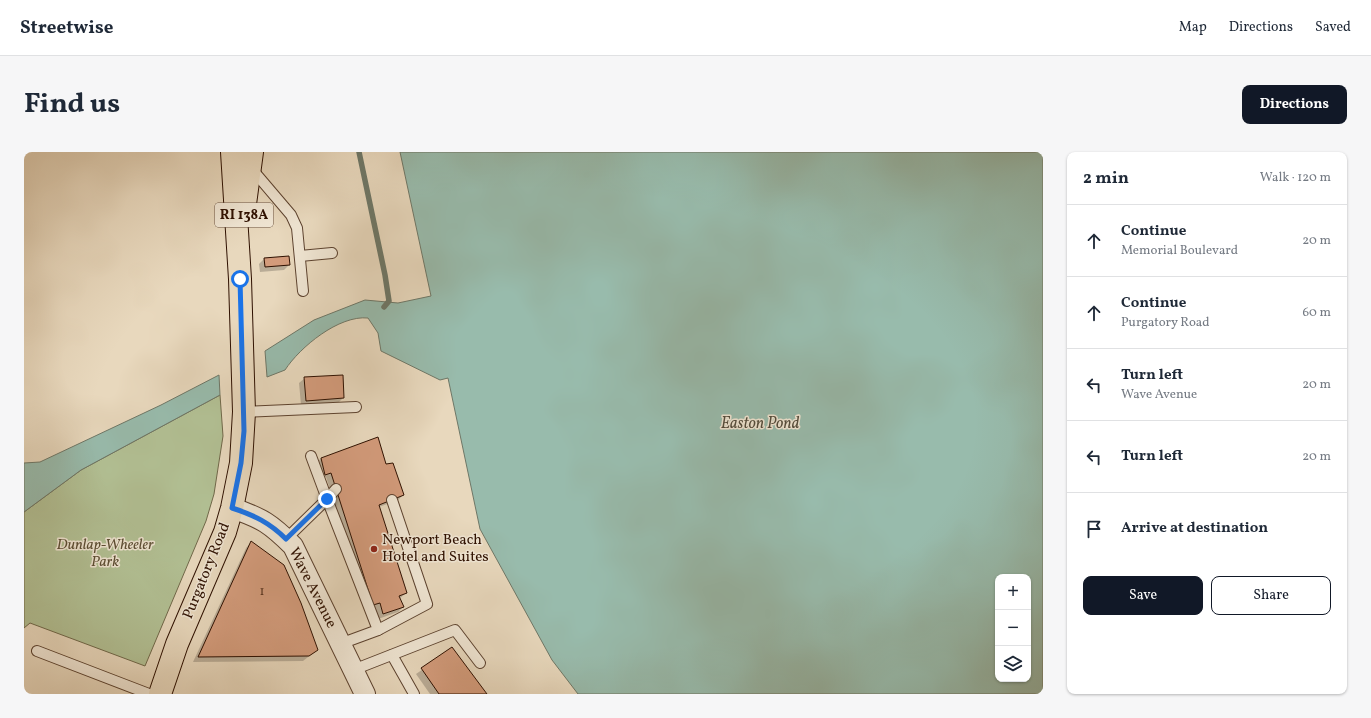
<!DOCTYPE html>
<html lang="en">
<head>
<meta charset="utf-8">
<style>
	:root { --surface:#fff; --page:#f6f6f7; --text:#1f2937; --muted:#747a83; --line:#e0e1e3; --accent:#111827 }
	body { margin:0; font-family:Vollkorn,serif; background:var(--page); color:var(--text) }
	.controls { position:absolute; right:12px; bottom:12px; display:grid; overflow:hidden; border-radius:8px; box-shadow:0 1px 3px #0004 }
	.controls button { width:36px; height:36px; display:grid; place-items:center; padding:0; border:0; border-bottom:1px solid var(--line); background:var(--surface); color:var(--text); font:20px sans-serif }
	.stop { position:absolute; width:12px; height:12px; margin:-9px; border:3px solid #1a73e8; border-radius:50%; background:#fff }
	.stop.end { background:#1a73e8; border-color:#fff; box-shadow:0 1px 4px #0008 }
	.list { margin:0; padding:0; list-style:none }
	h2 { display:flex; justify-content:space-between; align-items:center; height:52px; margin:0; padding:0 16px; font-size:17px }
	h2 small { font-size:13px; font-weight:400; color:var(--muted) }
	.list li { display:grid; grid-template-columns:26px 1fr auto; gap:12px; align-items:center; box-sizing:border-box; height:72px; padding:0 16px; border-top:1px solid var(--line) }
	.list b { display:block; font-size:15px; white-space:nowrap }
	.list p { margin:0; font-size:13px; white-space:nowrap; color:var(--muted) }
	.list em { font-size:13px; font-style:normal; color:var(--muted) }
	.actions { display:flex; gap:8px; padding:12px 16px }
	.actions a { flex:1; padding:9px 0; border:1px solid var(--accent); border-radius:8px; text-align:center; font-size:14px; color:var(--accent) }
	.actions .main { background:var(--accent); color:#fff }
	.icon { flex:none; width:22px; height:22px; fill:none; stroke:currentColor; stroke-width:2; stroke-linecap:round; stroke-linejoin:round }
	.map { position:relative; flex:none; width:1019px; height:542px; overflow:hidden; border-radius:8px }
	header { display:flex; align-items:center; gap:24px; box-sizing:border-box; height:56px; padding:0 20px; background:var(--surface); border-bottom:1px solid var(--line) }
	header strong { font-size:19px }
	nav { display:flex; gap:22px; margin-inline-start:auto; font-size:14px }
	.intro { display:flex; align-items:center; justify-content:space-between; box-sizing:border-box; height:96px; padding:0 24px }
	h1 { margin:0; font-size:28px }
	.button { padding:10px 18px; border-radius:8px; background:var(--accent); color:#fff; font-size:14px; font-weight:700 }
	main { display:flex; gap:24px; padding:0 24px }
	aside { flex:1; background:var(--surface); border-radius:8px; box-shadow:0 1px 3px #0004 }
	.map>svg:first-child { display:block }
	.green { fill:#b2c094; stroke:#70684a }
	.water { fill:#98bbac; stroke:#6e7767; fill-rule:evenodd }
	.shadow { fill:#0003 }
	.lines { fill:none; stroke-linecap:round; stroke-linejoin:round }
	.stream { stroke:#6e7767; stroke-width:5.5 }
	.building { fill:#d39b7b; stroke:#2e1000 }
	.service-casing { stroke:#5c422f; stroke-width:12 }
	.minor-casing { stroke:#5c422f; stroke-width:22 }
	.primary-casing { stroke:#2e1000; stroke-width:24 }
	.service { stroke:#f0e6d4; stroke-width:10 }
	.minor { stroke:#f0e6d4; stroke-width:20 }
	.primary { stroke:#e8d8bd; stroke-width:22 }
	.route { stroke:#1a73e8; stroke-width:5 }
	.poi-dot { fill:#8f2418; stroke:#f0e6d4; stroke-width:1.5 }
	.labels { text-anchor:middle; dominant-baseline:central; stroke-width:3; stroke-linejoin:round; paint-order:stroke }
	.number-label { font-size:13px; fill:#57331f }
	.shield { fill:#f0e6d4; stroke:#685040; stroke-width:1 }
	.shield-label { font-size:14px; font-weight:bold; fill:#2e1000 }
	.poi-label { font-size:15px; fill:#2e1000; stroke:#f0e6d4; text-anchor:start }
	.park-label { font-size:15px; font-style:italic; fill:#5c4e34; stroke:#f0e6d4 }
	.street-label { font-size:15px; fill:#2e1000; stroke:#f0e6d4 }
	.water-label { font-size:16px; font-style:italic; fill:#534c3c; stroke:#f0e6d4 }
</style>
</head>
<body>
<header>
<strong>Streetwise</strong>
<nav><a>Map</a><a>Directions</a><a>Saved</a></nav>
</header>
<div class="intro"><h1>Find us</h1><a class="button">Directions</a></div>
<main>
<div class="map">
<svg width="1019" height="542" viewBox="0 0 1019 542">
	<rect width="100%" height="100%" fill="#e8d8bd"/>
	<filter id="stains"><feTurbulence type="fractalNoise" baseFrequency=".005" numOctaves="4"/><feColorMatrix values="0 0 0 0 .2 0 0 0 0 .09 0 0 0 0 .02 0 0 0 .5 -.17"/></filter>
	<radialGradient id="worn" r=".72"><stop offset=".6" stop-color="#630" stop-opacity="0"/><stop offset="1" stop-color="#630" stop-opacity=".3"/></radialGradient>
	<path class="green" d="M196,243L199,284L190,342L182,369L121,514L6,471L0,476V360L57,318Z"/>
	<g class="water">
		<path d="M376,0H1019V542H554L528,508L456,377L424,226L416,228L357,199L354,181L344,166C315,163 276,195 261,218L243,225L241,199L290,168L341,148L374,151L407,144ZM974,425H1004V527H974Z"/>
		<path d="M195,223L196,243L57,318L0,360V311L16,310L137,253Z"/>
	</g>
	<g class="shadow">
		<path d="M240,107L265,113L260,118L236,120L235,112Z"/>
		<path d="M281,226L319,246L314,251L277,253L275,231Z"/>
		<path d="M297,306L362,313L379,343L374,348L355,355L382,441L375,447L379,455L374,460L354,467L351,456L344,457L302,325L296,327L292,312Z"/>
		<path d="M227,390L293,498L279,509L169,510L222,396Z"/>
		<path d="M428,497L461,542H406L392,522Z"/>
	</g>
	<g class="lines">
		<path class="stream" d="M335,0L361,123L365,149L360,155"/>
	</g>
	<g class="building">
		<path d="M265,104L266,113L241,115L240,106Z"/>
		<path d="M319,223L320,246L282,249L280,225Z"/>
		<path d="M354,285L362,312L369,311L380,343L355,353L383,441L375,444L380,455L359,462L356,451L349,453L307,321L301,323L297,306Z"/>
		<path d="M227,389L260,413L277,451L294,498L285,504L174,505Z"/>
		<path d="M428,495L463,542H415L397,516Z"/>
	</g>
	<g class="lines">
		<defs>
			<g id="service">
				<path d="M227,16L267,63L273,76L279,139"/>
				<path d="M276,104L308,101"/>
				<path d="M220,260L332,255"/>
				<path d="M287,304L303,347L312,337"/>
				<path d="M262,387L303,347L354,478L316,492"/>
				<path d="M354,478L403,452L368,348"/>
				<path d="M13,499L125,542"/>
				<path d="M368,503L390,542"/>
				<path d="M329,518L431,478L456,511"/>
			</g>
			<path id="minor" d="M208,356C238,366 247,372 269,394L341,542"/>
			<g id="primary">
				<path d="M221,52L228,0"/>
				<path d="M136,542L153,492L201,380L208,356L217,311L220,260L216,127L208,0"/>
			</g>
		</defs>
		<use href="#service" class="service-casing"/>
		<use href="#minor" class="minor-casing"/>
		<use href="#primary" class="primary-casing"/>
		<use href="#service" class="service"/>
		<use href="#minor" class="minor"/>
		<use href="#primary" class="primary"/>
	</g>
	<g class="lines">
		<path class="route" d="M216,127L220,279L217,311L208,356C230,363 246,371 262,387L303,347"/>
	</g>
	<circle class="poi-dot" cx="350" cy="397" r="4"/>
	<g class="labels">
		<g class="number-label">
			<text x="238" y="440">1</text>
		</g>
		<rect class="shield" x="191" y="51" width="58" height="24" rx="3"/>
		<g class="shield-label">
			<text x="220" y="63">RI 138A</text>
		</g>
		<g class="poi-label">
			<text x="358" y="388">Newport Beach<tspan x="358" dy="17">Hotel and Suites</tspan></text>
		</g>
		<g class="park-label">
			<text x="81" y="393">Dunlap-Wheeler<tspan x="81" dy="17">Park</tspan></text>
		</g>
		<g class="street-label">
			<text transform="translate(183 419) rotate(-68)">Purgatory Road</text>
			<text transform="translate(288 436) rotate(63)">Wave Avenue</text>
		</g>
		<g class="water-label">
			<text x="736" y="272">Easton Pond</text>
		</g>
	</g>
	<rect width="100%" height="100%" filter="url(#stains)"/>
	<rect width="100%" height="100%" fill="url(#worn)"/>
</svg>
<div class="controls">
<button>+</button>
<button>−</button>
<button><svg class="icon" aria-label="layers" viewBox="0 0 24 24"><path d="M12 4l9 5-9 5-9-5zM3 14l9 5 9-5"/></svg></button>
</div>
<div class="stop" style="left:216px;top:127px"></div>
<div class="stop end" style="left:303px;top:347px"></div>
</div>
<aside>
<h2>2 min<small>Walk · 120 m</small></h2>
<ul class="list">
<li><svg class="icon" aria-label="ahead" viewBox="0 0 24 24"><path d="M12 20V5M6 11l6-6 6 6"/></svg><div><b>Continue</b><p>Memorial Boulevard</p></div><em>20 m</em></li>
<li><svg class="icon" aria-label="ahead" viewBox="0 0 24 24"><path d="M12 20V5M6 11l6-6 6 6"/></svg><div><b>Continue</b><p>Purgatory Road</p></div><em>60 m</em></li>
<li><svg class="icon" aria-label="left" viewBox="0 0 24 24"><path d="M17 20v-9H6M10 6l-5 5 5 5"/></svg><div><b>Turn left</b><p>Wave Avenue</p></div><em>20 m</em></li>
<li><svg class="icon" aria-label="left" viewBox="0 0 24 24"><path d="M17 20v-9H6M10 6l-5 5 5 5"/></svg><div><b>Turn left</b></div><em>20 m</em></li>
<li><svg class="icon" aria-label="arrive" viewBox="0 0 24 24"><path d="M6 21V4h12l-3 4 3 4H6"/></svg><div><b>Arrive at destination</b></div></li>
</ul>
<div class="actions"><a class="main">Save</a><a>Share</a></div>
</aside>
</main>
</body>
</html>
